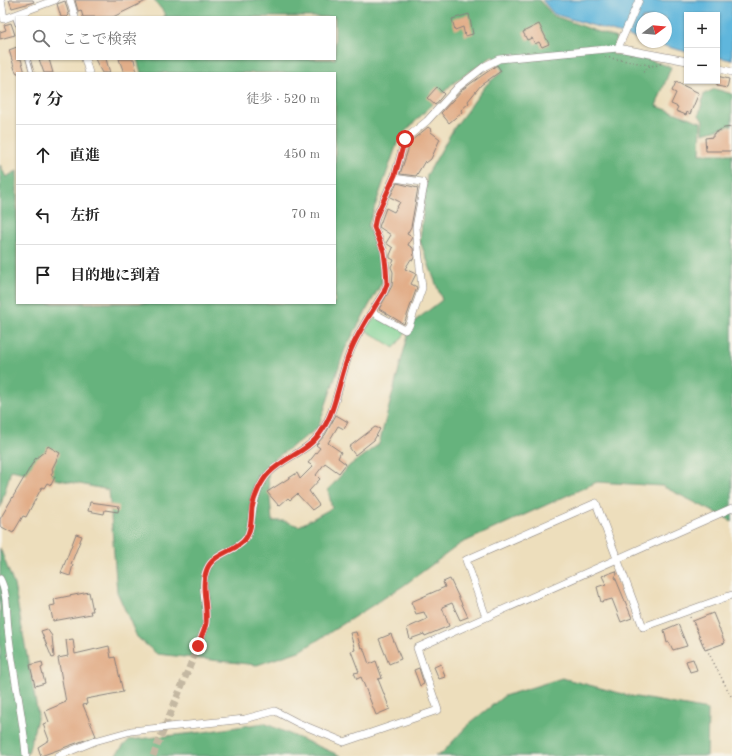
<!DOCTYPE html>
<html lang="ja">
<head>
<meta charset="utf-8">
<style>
	:root { --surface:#fff; --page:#f2f2f2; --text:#222; --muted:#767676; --line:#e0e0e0 }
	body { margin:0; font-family:"Old Standard TT","Noto Serif JP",serif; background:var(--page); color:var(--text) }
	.controls { position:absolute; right:12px; top:12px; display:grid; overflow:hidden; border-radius:0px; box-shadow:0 1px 3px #0004 }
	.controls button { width:36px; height:36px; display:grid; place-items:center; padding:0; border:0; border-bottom:1px solid var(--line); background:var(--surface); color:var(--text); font:20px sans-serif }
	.compass { position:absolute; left:636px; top:12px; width:36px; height:36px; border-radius:50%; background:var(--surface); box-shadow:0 1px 3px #0004; rotate:74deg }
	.stop { position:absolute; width:12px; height:12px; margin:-9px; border:3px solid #d93025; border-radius:50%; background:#fff }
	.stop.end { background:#d93025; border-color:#fff; box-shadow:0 1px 4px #0008 }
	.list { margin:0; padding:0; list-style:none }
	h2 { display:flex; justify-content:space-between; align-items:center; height:52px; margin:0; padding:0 16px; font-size:17px }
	h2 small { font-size:13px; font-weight:400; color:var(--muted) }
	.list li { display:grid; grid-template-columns:26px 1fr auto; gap:12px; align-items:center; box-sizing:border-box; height:60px; padding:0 16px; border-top:1px solid var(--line) }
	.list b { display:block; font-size:15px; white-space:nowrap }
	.list em { font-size:13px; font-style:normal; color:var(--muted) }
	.icon { flex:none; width:22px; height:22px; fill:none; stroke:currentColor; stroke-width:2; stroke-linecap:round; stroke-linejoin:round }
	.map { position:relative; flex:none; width:732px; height:756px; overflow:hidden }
	.search { position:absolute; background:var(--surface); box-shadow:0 1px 3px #0004; left:16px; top:16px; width:320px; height:44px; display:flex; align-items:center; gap:10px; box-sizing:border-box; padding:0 14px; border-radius:0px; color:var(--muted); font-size:15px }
	.panel { position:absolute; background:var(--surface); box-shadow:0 1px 3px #0004; left:16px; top:72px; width:320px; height:232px; border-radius:0px }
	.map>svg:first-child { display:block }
	.green { fill:#7ed193; stroke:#507a67 }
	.forest { fill:#66b37d; stroke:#446a5c; fill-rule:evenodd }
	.water { fill:#5fb6dc; stroke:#406c8c }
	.building { fill:#e2ae89 }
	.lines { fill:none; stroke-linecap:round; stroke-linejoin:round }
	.street-tunnel { stroke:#c4b8a2; stroke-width:7; stroke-dasharray:7 3.5; stroke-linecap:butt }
	.lane-casing { stroke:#88807c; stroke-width:5 }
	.street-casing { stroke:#88807c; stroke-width:8 }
	.path { stroke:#88807c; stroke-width:1.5; stroke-dasharray:1 3; stroke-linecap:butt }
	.lane { stroke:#fff; stroke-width:3.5 }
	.street { stroke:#fff; stroke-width:7 }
	.route { stroke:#d93025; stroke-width:5 }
</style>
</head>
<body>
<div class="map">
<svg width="732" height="756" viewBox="0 0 732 756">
	<rect width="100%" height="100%" fill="#f7f3e8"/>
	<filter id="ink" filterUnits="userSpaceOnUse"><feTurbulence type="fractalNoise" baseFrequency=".025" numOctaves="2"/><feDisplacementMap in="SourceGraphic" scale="8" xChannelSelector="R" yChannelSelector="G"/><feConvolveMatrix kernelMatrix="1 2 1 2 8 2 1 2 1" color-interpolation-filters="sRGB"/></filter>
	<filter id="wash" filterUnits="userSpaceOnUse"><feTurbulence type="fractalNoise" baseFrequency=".012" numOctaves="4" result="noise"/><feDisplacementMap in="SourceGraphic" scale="16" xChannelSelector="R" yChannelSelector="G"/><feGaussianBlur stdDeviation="0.9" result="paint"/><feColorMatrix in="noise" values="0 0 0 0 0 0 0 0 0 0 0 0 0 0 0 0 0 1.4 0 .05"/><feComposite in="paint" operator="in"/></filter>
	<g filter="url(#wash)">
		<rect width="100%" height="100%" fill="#eddebc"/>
		<path class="green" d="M379,315L407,331L394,348L364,329Z"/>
		<g class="forest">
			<path d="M154,0H539L554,16L616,38L612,54L646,59L671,67L656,106L701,122L700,154H732V521L662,486L597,482L460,544L403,586L302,650L257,665L157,654L137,637L117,592L109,490L11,470L0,508V165L6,177L17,171V303H335V73H141L137,59H335V17H163L166,15ZM493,56L503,71L487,84L454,128L427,175L420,241L442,300L411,324L379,444L349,466L328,490L332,508L299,526L284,521H272L267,464L318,428L345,349L382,282L379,253L368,226L399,138L452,84Z"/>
			<path d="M715,89L732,94V125L703,133V121L699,115L704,94Z"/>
			<path d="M0,548L14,585L38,715L28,753L24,756H0Z"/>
			<path d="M562,678L631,696L708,710L707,756H435L441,754L470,723L504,696Z"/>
			<path d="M264,723L341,756H114L129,740L204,732Z"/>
		</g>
		<path class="water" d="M542,0L732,1V60L717,57V15H687V52L649,42H666V18H642V40L554,14Z"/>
		<g id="blocks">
			<g class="building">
				<path d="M9,0H33L34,2L12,8Z"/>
				<path d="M75,0H148L113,17H83L81,10L78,11Z"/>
				<path d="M65,1L69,15L67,17H61L57,4Z"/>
				<path d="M469,14L473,34L465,36L463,27L455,30L452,19Z"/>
				<path d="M11,23L15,35L0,39V32L6,30L4,25Z"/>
				<path d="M539,24L549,44L542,47L539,42L535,44L532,38L527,40L523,32Z"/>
				<path d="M17,47V59H21L25,73H17L15,70L9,50Z"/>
				<path d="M39,59H49L53,73H44Z"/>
				<path d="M95,59H106L110,73H102Z"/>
				<path d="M119,59H134L137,73H124Z"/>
				<path d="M497,65L501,71L481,85L468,101L469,103L461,110L462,112L449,123L441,113L463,89Z"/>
				<path d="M717,76L729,79L727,88L717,86Z"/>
				<path d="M676,82L699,93L690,114L687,112L686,115L676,111L678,107L671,104L676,93L672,91Z"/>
				<path d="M437,87L444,94L435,105L427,98Z"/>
				<path d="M428,127L432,130L431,132L440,139L431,159L426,163L425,161L416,176L400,174L411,141Z"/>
				<path d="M732,127V151H706L705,138L713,137V134L724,128Z"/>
				<path d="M397,183L418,188L411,227L407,234L412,237L408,245L413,248L414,257L413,260L411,259L405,269L416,274L411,284L417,287L404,324L379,309L392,286L393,272L391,267L394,260L390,258V255L393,248L386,243L391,235L379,227L386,208L394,212L400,202L390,197Z"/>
				<path d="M336,415L348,422L344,429L338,426L328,443L341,452L338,458L346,464L339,473L325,463L316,475L320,479L309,491L319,505L312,510L297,494L290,500L288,498L279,506L267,492L297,473L300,479L313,466L308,463L320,448L316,445L325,435Z"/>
				<path d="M375,427L380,429L374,440L355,455L349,447Z"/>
				<path d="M48,446L60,453L52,469L53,471L51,475L55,477L51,485L47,483L44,488L42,487L26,517L23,516L13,533L0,526V519L35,459L45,451Z"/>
				<path d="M90,502L119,506L118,512L105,510L104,514L88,511Z"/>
				<path d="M76,534L82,536L71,564L73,565L70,576L61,573Z"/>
				<path d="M616,571L617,574L615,577L632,618L621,622L612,599L601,602L597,587L606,584L602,576Z"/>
				<path d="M450,579L468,617L460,620L452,603L442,607L449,626L425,636L424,634L410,639L407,628L427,619L424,612L416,614L411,602L445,587L443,582Z"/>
				<path d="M89,592L93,611H90L91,614L53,621L50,606L55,605L54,599Z"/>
				<path d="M713,613L725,643L705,650L693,621Z"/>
				<path d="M678,624L687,646L673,650L669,642L667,643L664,630Z"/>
				<path d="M47,629L52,636L54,657L52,658L41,631Z"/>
				<path d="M356,632L361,648L363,647L369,664L376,661L382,678L378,679L390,709L376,715L361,677L357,679L354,673L359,672L351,651L355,650L350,633Z"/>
				<path d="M391,634L401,659L389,664L379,639Z"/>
				<path d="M73,639L75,654L109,646L111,658L115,657L123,692L86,699L87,704L83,705L96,736L41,756L38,747L49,740L43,724L49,722L45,711L66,702L58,658L68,656L66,640Z"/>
				<path d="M693,659L697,670L690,672L686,661Z"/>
				<path d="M42,662L43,667L41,668L45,683L35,686L30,665Z"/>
				<path d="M441,664L445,677L439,679L434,667Z"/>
				<path d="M419,668L424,684L420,686L414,670Z"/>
			</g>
		</g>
	</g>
	<g filter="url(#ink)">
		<use href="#blocks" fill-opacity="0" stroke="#88807c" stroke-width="1"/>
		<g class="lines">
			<path class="street-tunnel" d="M153,756L198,646"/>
			<defs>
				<g id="lane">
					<path d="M14,15L17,24"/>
					<path d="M28,59L32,73"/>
				</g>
				<g id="street">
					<path d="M1,0L4,19L55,0"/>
					<path d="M70,0L75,17"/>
					<path d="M618,48L639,0"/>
					<path d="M85,59L89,73"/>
					<path d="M717,68L732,72"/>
					<path d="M372,312L405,330L409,326L422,288L416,227L424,185L422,182L394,178"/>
					<path d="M0,579C8,594 6,612 8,628C12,671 23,713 26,756"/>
					<path d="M486,617L466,560L596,503L643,627L732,595"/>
					<path d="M198,646C200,639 205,630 206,623C208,605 199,586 207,569C214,552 237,552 246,538C252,529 251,518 253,508C255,497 261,481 269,473C284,457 308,452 321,432C337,409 339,379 350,352C358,331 372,312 384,292L387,284L386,268L384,251L374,227L376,217L395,175L405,139L427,121L458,87L485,66L499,59L618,48L687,61"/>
					<path d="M58,756L95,741L131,731L245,719L275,711L298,723L344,742L438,710L417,648L732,508"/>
				</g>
			</defs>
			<use href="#lane" class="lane-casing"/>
			<use href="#street" class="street-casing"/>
			<g class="path">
				<path d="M605,57L655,66L662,63"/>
				<path d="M643,72L651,65"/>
				<path d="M690,617L732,698"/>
			</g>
			<use href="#lane" class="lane"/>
			<use href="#street" class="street"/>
		</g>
	</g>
	<g class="lines" filter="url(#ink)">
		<path class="route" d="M198,646C200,639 205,630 206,623C208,605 200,586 207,569C214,552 237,552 246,538C252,529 251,518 252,508C254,497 261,481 269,473C284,457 308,452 321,432C337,409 339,378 350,352C358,331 372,312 384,292L387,284L386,268L384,252L374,227L376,217L395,175L405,139"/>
	</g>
</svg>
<div class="controls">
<button>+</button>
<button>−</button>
</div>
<svg class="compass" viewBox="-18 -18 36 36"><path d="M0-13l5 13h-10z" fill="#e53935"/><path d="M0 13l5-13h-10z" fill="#767676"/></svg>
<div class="stop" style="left:405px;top:139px"></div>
<div class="stop end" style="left:198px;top:646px"></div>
<div class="search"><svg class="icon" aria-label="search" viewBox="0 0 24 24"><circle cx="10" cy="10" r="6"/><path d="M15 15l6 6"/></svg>ここで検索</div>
<section class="panel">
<h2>7 分<small>徒歩 · 520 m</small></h2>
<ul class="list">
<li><svg class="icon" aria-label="ahead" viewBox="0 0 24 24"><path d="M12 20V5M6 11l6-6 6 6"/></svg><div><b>直進</b></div><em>450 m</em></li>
<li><svg class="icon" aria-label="left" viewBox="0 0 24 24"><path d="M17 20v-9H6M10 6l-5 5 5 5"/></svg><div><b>左折</b></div><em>70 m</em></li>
<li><svg class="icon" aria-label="arrive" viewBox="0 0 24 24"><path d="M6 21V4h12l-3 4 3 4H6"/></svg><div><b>目的地に到着</b></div></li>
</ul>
</section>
</div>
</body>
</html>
